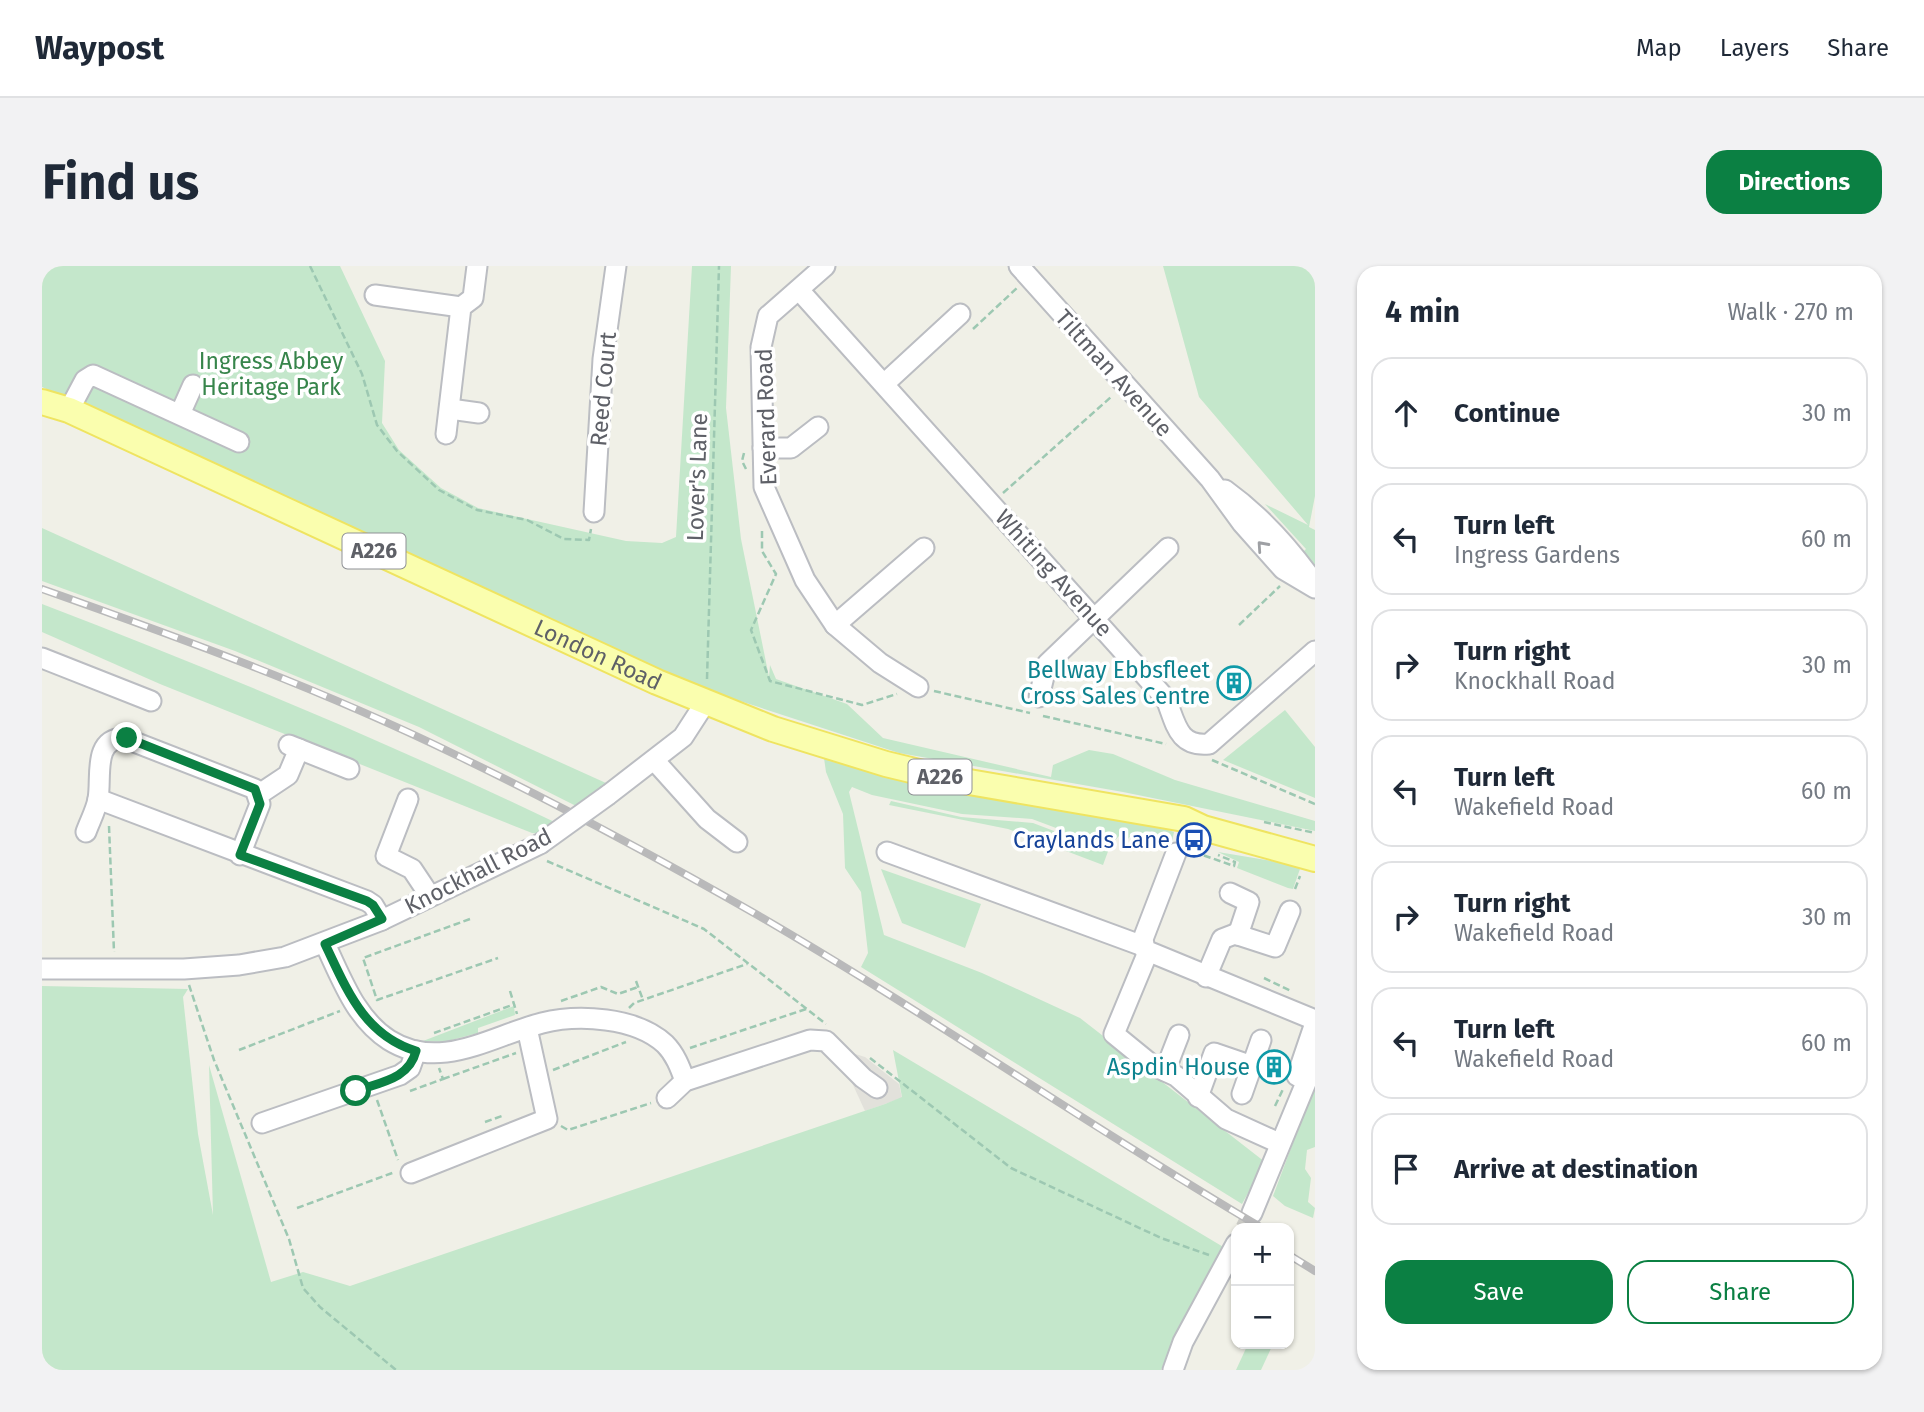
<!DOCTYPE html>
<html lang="en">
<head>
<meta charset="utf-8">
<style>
	:root { --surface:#fff; --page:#f2f2f3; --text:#1f2937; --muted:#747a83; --line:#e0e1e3; --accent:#0b8043 }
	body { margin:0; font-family:"Fira Sans",sans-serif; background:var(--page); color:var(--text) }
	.controls { position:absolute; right:21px; bottom:21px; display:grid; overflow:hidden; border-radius:14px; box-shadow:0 2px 5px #0004 }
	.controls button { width:63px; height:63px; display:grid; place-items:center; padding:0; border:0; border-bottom:2px solid var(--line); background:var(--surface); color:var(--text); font:35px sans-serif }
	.stop { position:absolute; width:21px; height:21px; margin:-16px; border:5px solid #0b8043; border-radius:50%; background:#fff }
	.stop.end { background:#0b8043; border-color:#fff; box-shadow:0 2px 7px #0008 }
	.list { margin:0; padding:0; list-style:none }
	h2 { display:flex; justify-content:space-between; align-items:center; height:91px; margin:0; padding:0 28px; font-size:30px }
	h2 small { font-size:23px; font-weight:400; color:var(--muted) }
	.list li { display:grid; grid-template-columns:46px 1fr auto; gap:21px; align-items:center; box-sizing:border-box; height:112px; margin:0 14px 14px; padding:0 14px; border:2px solid var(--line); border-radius:21px }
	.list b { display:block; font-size:26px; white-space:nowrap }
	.list p { margin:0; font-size:23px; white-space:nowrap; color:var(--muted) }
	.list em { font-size:23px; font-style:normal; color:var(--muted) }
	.actions { display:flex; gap:14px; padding:21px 28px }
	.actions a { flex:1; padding:16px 0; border:2px solid var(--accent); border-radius:21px; text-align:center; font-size:24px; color:var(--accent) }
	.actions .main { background:var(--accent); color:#fff }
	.icon { flex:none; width:38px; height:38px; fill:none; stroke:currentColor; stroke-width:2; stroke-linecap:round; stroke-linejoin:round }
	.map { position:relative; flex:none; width:1273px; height:1104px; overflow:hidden; border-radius:21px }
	header { display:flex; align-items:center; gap:42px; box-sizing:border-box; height:98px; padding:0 35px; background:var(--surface); border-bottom:2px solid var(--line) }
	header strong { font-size:33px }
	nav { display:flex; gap:38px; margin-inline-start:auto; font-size:24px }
	.intro { display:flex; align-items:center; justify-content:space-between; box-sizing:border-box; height:168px; padding:0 42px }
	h1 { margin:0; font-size:49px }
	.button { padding:18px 32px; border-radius:21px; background:var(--accent); color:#fff; font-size:24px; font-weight:700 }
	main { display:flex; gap:42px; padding:0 42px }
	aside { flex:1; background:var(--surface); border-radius:21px; box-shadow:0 2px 5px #0004 }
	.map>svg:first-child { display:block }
	.industrial { fill:#e2e1db }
	.green { fill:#c4e7cb }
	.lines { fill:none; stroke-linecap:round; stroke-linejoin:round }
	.minor-tunnel { stroke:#ccccc7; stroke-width:19; stroke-dasharray:19 10; stroke-linecap:butt }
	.minor-casing { stroke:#bbbdc2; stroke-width:23 }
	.major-casing { stroke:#efe461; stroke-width:28 }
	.path { stroke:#9dc8b2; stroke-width:2.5; stroke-dasharray:7 3.5; stroke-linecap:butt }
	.minor { stroke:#fff; stroke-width:19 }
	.major { stroke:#fafeae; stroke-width:24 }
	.rail-casing { stroke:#b9b9ba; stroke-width:8 }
	.rail { stroke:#fff; stroke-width:5; stroke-dasharray:16; stroke-linecap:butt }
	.minor-bridge-casing { stroke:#bbbdc2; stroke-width:23; stroke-linecap:butt }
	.minor-bridge { stroke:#fff; stroke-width:19 }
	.oneway { stroke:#9ea0a4 }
	.route { stroke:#0b8043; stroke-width:9 }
	.labels { text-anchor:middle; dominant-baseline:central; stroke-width:7; stroke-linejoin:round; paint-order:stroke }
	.shield { fill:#fff; stroke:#8e9095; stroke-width:2 }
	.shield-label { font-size:21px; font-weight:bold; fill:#5e6067 }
	.park-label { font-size:23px; fill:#37854b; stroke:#fff }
	.street-label { font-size:23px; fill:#5e6067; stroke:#fff }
	.culture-label { font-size:23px; fill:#0d838f; stroke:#fff; text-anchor:end }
	.transit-label { font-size:23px; fill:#164399; stroke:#fff; text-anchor:end }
</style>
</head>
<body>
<header>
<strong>Waypost</strong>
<nav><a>Map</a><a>Layers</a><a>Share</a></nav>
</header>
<div class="intro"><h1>Find us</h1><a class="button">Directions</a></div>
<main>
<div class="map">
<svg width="1273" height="1104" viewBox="0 0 1273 1104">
	<rect width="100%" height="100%" fill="#f0f0e7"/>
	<path class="industrial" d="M794,782L823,791L857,818L860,832L823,845Z"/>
	<g class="green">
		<path d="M0,0H298L343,95L340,157L357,184L399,222L436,242L584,275L620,277L634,271L650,0H689L684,142L699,273L727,411L728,399L734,413L805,438L841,472L1009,511L1011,499L1047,484L1071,488L1133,514L1273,555V565L1081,526L857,487L692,433L618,403L0,121Z"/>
		<path d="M1121,0H1273V230L1267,261L1273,264V304L1259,288L1264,283L1223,238L1266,259L1157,131Z"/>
		<path d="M0,262L575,522L544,545L377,461L193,385L0,315Z"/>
		<path d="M0,338C177,406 352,479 523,561L512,569L490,567L118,418L0,366Z"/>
		<path d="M1243,444L1273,481V532L1181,494Z"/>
		<path d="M782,492L852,511L1112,559L1132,566L1129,580L1089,569L1086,573L1077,570L1068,580L1061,599L966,563L847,539L849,535L919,551L991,557L1012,565L1014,575L1021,578L1017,576L1014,562L990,553L920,548L830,529L810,521L807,526L842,669L940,707L1038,752L1223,896L1200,938L819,701L826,687L819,626L803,602L801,548L784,506Z"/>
		<path d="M1176,586L1259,600L1251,623L1246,622L1195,602L1197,596Z"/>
		<path d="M839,603L939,638L923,682L860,657Z"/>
		<path d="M0,720L146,723L141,731L156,868L171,949L167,799L229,1016L261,1006L308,1020L843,838L860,831L851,784L1183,982L1130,1078L1119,1104H0Z"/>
		<path d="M472,740L473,749L436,762V767L402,776L381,775Z"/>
		<path d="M1273,818V881L1265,884L1263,903L1269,912L1266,936L1273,942L1271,952L1243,940L1231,930Z"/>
		<path d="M1206,1078H1231L1219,1104H1194Z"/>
	</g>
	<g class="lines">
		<path class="minor-tunnel" d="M1203,962L1210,947"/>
		<defs>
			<g id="minor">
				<path d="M783,0L726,50L719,81L722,221L763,314L793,359L838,397L876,421"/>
				<path d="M977,0L1168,213L1200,257L1241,303L1273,322"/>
				<path d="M757,24L1124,433C1134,458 1136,481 1167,478L1273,385"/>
				<path d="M333,29L419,41"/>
				<path d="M842,118L918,48"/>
				<path d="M408,143L437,147"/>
				<path d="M27,144L43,114L51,109L197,176"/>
				<path d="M138,148L151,119"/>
				<path d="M404,168L419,41L431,32L435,0"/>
				<path d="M721,182H749L776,161"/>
				<path d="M1183,224C1219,250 1247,281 1273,318"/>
				<path d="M552,246L561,93L574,0"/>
				<path d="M793,359L882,282"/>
				<path d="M0,392L109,435"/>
				<path d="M997,431L1005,398L1126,282"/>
				<path d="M247,479L307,503"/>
				<path d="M612,494L665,553L695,576"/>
				<path d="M216,529L246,509L257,483"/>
				<path d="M566,529L641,471L663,437"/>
				<path d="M56,533L325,635L331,639L340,654"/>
				<path d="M366,533L344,590L370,603L388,630"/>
				<path d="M44,566C48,555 54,544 56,533C60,511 50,473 82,472L213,523L218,538L198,589"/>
				<path d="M845,586L1101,680"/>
				<path d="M1134,587L1101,673L1103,684L1273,754"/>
				<path d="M1188,627L1207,636L1196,669"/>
				<path d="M283,678C300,713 313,752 347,774C398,806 449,770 500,757C536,748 594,751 623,778C633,788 638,801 643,815"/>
				<path d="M1106,686L1072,768L1110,799L1134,810L1184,853L1237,877"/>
				<path d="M0,703H142L197,699L243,691L340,654L498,578"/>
				<path d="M1164,711L1180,673L1193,668L1233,681L1248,645"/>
				<path d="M1123,805L1137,769"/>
				<path d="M1255,810L1273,757"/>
				<path d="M1200,828L1219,774"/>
				<path d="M1156,831L1172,787L1210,800"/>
				<path d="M625,832L643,815L768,774L784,775L821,812L835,822"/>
				<path d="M220,857L358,809L368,802L374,785"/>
				<path d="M369,907L505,853L485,762"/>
				<path d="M1210,947L1273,795"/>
				<path d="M1131,1104L1141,1076L1194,978"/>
			</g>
			<g id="major">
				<path id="s1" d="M0,136L27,144L615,416L731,463L844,498L898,511L1142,553L1161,562L1273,593"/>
			</g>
		</defs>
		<use href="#minor" class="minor-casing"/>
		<use href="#major" class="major-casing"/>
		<g class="path">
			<path d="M268,0L320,108L335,159L355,185L397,224L435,244L485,254L522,273L547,274L549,263"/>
			<path d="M931,63L975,22"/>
			<path d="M702,187L700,195L704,203"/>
			<path d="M961,227L1069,131"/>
			<path d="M720,265V285L734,308L709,364L728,415L820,439L855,428"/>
			<path d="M1197,359L1238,320"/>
			<path d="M665,413L677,0"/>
			<path d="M892,425L988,447"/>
			<path d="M1001,450L1124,478"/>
			<path d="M1170,494L1273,538"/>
			<path d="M1222,556L1273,567"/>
			<path d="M67,560L72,686"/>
			<path d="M1152,586L1192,600L1193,596L1176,589"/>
			<path d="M505,595L662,663L784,758"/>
			<path d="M1253,623L1258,610"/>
			<path d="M428,653L321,692L335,734L456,692"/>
			<path d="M1222,712L1249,725"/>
			<path d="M594,715L601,734"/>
			<path d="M147,719L172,794L247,973L261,1022L278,1041L354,1104"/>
			<path d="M468,725L475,748"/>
			<path d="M519,735L559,721L576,728L596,721"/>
			<path d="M587,742L592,737L705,698"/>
			<path d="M392,767L473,738"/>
			<path d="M648,782L767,742"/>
			<path d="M197,784L298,745"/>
			<path d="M828,792L969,902L1119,972L1167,989"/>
			<path d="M511,804L584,776"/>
			<path d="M401,813L474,787"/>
			<path d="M368,825L401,813L397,802"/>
			<path d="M335,834L356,894"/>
			<path d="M1233,840L1242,821"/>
			<path d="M443,856L460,850"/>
			<path d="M519,860L526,864L609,837"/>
			<path d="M255,942L353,906"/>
		</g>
		<use href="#minor" class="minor"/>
		<use href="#major" class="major"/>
		<defs>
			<g id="rail">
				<path d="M0,323C139,372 279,423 412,488C514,537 614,591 712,647C885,747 1048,861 1220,962"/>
				<path d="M1247,989L1273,1005"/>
			</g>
		</defs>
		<use href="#rail" class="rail-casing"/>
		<use href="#rail" class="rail"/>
		<defs>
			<path id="minor-bridge" d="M498,578L566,529"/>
		</defs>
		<use href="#minor-bridge" class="minor-bridge-casing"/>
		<use href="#minor-bridge" class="minor-bridge"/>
	</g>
	<defs><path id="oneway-chevron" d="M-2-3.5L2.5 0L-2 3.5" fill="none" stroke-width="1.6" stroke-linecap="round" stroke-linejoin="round" transform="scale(1.75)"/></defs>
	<use class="oneway" href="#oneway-chevron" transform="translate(1220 280) rotate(-132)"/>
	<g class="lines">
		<path class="route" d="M85,472L213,523L218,538L198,589L325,635L331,639L340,653L283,678C305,724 322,769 374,785C367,813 339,816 314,825"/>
	</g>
	<defs>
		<symbol id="building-ring" viewBox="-11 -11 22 22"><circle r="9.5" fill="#fff" stroke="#0f9aa8" stroke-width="1.5"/><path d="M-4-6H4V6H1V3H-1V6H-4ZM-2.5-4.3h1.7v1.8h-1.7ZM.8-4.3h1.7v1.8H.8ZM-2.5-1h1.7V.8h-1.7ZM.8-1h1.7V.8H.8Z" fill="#0f9aa8"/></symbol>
		<symbol id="bus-ring" viewBox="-11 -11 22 22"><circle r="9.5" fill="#fff" stroke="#1a4fb4" stroke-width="1.5"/><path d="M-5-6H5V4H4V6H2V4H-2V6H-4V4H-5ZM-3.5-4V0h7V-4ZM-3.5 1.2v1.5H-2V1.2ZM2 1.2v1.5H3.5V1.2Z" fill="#1a4fb4"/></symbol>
	</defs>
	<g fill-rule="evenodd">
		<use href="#building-ring" x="1173" y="398" width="38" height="38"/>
		<use href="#bus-ring" x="1133" y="555" width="38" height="38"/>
		<use href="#building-ring" x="1213" y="782" width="38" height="38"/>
	</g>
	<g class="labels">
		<g class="shield">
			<rect x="300.5" y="267.5" width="63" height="35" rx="5"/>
			<rect x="866.5" y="493.5" width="63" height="35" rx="5"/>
		</g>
		<g class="shield-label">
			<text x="332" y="285">A226</text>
			<text x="898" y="511">A226</text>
		</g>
		<g class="park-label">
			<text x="229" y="95">Ingress Abbey<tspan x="229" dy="26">Heritage Park</tspan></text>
		</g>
		<g class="street-label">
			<text transform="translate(1072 107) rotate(48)">Tiltman Avenue</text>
			<text transform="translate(561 123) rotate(-85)">Reed Court</text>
			<text transform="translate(724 151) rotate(-92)">Everard Road</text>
			<text transform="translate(655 211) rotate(-88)">Lover's Lane</text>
			<text transform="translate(1012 307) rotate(48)">Whiting Avenue</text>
			<text stroke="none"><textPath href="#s1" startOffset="611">London Road</textPath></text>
			<text transform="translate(436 605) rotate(-27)">Knockhall Road</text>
		</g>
		<g class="culture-label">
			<text x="1168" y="404">Bellway Ebbsfleet<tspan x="1168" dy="26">Cross Sales Centre</tspan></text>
			<text x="1208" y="801">Aspdin House</text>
		</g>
		<g class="transit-label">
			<text x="1128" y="574">Craylands Lane</text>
		</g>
	</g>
</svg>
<div class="controls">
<button>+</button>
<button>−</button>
</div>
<div class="stop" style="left:314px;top:825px"></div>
<div class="stop end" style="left:85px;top:472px"></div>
</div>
<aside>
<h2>4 min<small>Walk · 270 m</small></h2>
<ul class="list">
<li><svg class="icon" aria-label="ahead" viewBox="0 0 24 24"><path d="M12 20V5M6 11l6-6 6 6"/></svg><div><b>Continue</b></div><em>30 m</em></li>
<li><svg class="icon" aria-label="left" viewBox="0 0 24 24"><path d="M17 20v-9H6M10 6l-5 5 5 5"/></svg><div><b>Turn left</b><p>Ingress Gardens</p></div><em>60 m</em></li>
<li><svg class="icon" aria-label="right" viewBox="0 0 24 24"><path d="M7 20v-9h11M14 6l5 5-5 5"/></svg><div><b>Turn right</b><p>Knockhall Road</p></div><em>30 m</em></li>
<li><svg class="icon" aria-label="left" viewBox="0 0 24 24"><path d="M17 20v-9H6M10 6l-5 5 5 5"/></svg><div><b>Turn left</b><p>Wakefield Road</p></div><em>60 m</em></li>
<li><svg class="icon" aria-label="right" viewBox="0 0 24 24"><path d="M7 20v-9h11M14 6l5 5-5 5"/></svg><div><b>Turn right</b><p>Wakefield Road</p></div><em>30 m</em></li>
<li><svg class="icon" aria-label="left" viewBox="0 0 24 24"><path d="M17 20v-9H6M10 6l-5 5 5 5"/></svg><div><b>Turn left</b><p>Wakefield Road</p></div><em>60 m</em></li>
<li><svg class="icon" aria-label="arrive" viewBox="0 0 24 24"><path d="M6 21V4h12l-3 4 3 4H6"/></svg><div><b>Arrive at destination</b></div></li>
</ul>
<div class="actions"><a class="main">Save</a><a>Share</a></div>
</aside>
</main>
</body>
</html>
